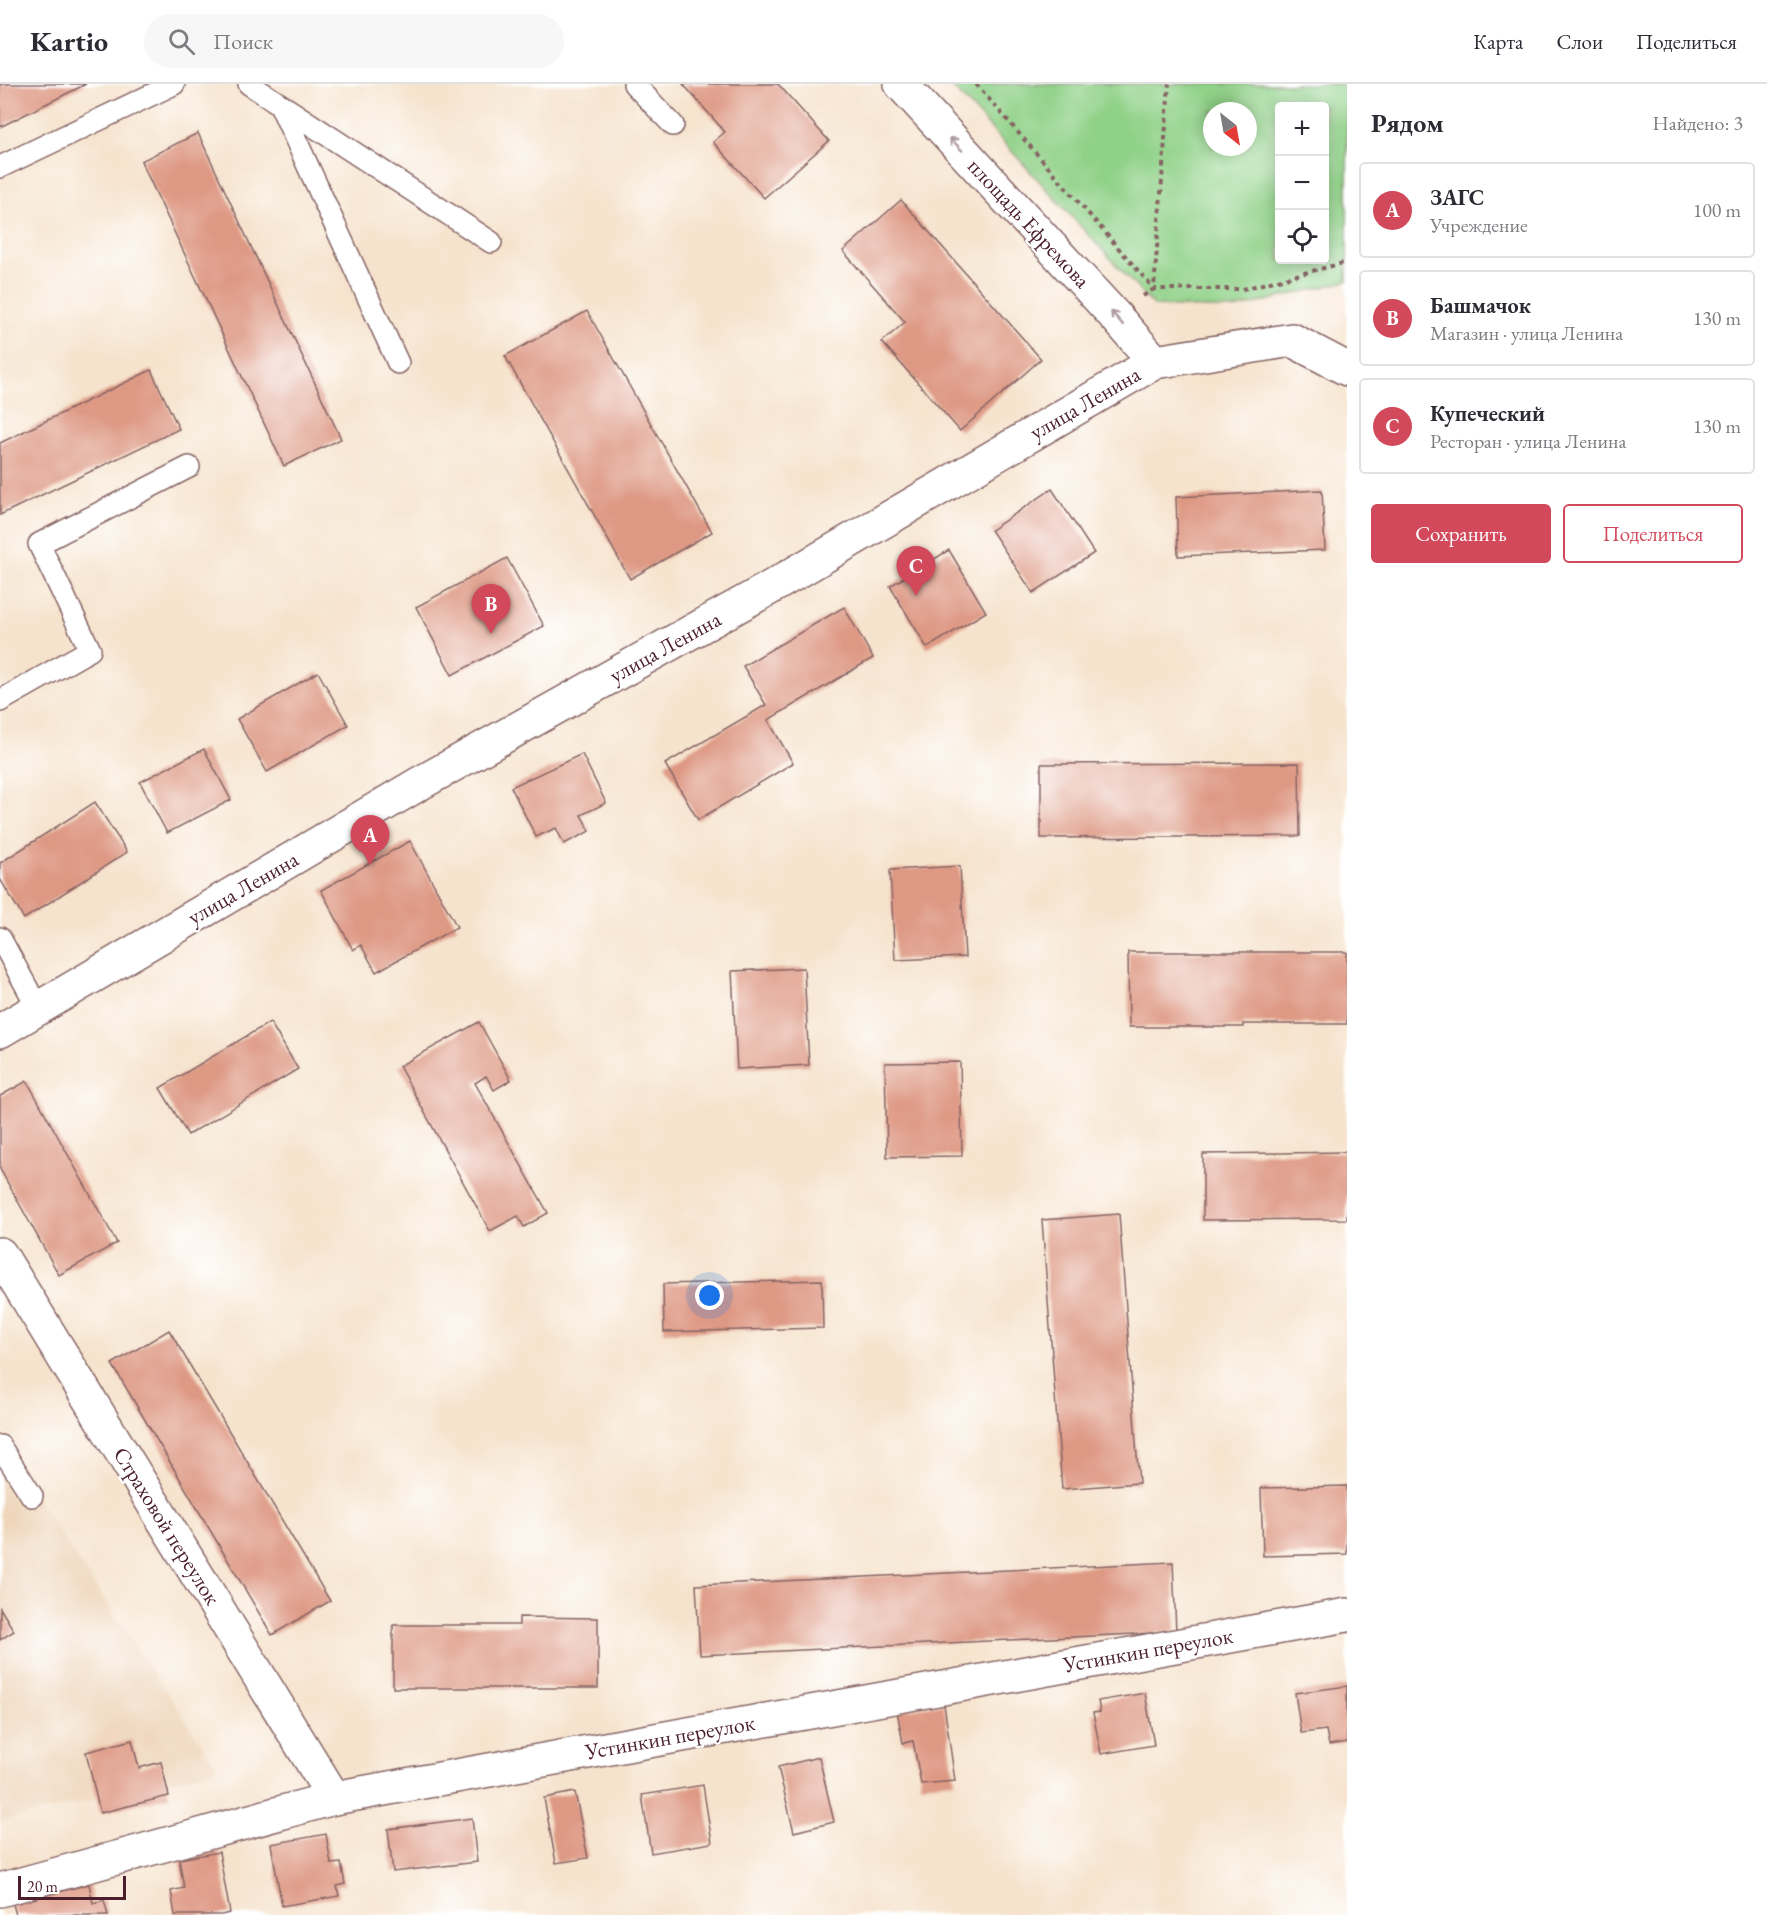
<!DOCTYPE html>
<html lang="ru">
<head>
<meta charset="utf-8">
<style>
	:root { --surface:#fff; --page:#f7f7f7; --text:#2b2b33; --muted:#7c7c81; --line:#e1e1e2; --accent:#d1495b }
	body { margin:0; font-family:"EB Garamond",serif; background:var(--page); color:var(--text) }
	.controls { position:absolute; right:18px; top:18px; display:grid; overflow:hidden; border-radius:6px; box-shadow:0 3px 15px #0003 }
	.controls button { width:54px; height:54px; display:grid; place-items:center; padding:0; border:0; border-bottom:2px solid var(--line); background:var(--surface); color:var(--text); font:30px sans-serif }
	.compass { position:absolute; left:1203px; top:18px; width:54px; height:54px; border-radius:50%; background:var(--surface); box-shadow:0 3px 15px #0003; rotate:149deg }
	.scale { position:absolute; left:18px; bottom:15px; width:108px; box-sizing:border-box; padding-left:6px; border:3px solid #4a1f2b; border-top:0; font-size:16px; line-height:21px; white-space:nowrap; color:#4a1f2b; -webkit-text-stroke:4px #fff; paint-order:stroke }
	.you { position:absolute; left:710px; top:1212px; width:21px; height:21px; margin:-15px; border:4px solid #fff; border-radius:50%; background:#1a73e8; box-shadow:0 0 0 9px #1a73e833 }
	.badge { display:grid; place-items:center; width:39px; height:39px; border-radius:50%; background:var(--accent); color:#fff; font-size:20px; font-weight:700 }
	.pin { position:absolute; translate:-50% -50px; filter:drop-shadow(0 2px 3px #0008) }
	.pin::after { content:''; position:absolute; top:32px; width:21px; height:18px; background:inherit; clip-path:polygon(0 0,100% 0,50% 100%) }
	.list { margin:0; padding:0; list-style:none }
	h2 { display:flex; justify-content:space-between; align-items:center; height:78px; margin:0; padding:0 24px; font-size:26px }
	h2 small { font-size:20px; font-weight:400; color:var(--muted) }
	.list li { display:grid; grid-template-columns:39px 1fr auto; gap:18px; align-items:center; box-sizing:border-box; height:96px; margin:0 12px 12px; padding:0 12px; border:2px solid var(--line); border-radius:6px }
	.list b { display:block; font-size:22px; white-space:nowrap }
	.list p { margin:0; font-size:20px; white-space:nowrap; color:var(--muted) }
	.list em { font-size:20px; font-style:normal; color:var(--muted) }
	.actions { display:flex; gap:12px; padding:18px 24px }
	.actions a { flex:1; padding:14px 0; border:2px solid var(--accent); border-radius:6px; text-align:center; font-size:21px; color:var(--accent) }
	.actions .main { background:var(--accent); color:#fff }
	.icon { flex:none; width:33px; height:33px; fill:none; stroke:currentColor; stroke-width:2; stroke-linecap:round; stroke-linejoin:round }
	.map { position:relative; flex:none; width:1347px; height:1831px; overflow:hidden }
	header { display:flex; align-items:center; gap:36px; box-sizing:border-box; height:84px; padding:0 30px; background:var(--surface); border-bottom:2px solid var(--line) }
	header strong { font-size:28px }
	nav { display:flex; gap:33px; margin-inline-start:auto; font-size:21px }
	.search { width:420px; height:54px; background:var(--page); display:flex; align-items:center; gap:15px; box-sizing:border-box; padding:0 21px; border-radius:33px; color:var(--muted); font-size:22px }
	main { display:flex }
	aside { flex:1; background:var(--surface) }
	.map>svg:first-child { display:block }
	.built { fill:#efd6bb }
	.green { fill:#90d188; stroke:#6d785a; stroke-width:1.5; fill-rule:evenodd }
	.building { fill:#de9984 }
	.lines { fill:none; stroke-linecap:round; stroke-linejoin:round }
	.lane-casing { stroke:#866464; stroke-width:24 }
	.street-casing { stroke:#866464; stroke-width:36 }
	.path { stroke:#866464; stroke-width:4; stroke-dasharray:4.5 4.5; stroke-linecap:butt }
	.lane { stroke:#fff; stroke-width:21 }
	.street { stroke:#fff; stroke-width:33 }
	.oneway { stroke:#ae9aa0 }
	.labels { text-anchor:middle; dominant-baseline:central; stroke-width:4.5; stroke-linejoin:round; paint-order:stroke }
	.street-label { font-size:22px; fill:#4a1f2b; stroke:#fff }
</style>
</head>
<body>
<header>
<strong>Kartio</strong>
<div class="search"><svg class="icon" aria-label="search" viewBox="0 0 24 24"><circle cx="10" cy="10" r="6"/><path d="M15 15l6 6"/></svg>Поиск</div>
<nav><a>Карта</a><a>Слои</a><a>Поделиться</a></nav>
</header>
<main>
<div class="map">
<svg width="1347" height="1831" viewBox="0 0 1347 1831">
	<rect width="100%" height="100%" fill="#fff"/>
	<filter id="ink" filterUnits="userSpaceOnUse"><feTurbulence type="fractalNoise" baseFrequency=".0167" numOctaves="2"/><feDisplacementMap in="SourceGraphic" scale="12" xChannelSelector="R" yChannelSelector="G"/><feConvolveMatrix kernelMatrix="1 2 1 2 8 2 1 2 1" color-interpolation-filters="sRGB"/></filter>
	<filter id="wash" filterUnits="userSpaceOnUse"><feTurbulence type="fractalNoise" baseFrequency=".008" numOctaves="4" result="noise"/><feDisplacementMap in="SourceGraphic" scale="24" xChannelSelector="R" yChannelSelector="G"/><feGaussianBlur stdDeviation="1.35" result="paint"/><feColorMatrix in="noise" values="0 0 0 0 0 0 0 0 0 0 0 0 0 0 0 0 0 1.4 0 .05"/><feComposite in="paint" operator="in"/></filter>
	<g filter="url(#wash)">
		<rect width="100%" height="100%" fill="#f6e3cd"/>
		<path class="built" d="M0,1360L218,1685L0,1738Z"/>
		<path class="green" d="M950,0H1347V197L1234,225L1154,222ZM1280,22H1324V176H1280ZM1212,27H1248V63H1212Z"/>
		<g id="blocks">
			<g class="building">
				<path d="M0,0H86L0,43Z"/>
				<path d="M683,0H778L829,57L764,114L713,58L725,48Z"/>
				<path d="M198,49L341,355L284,382L141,77Z"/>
				<path d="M901,116L1041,275L960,347L882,258L905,238L843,167Z"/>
				<path d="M587,227L712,448L630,495L505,272Z"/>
				<path d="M151,286L179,345L0,431V359Z"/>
				<path d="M1052,405L1094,469L1033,509L991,446Z"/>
				<path d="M1322,406L1325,466L1178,472L1176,413Z"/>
				<path d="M949,466L986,528L927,564L890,502Z"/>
				<path d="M507,474L544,542L452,591L416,523Z"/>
				<path d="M844,523L873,574L768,636L793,679L698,736L665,680L766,621L743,582Z"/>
				<path d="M318,588L348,641L267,688L237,635Z"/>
				<path d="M204,665L231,716L167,749L140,698Z"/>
				<path d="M582,670L606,719L581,731L590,747L564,760L556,744L536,753L511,703Z"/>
				<path d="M1299,679L1300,752L1041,754V680Z"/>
				<path d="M95,718L127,768L24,835L0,795V779Z"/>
				<path d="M410,757L457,843L376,888L361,861L353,866L321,806Z"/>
				<path d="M960,782L965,873L895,876L890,786Z"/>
				<path d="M1128,868H1347V940H1243V943H1129Z"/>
				<path d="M804,884L809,981L737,985L732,887Z"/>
				<path d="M270,938L298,985L188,1051L160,1004Z"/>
				<path d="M479,938L511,996L494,1006L486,992L475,999L548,1129L524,1143L518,1132L490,1147L399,982Z"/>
				<path d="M960,978L962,1072L887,1073L885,979Z"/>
				<path d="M27,997L117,1159L59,1191L0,1085V1012Z"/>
				<path d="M1347,1068V1135L1203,1136V1070Z"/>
				<path d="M1119,1130L1139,1399L1062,1405L1042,1136Z"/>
				<path d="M822,1196L823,1244L664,1248L663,1200Z"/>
				<path d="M169,1246L330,1517L272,1551L112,1280Z"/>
				<path d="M1347,1402V1470L1263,1472L1261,1404Z"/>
				<path d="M1173,1478L1176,1548L700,1571L696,1501Z"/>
				<path d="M0,1524L14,1547L0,1556Z"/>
				<path d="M519,1533L598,1534V1604H393V1541H519Z"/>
				<path d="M1347,1602V1658L1329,1661L1326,1646L1301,1649L1295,1609Z"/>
				<path d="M1145,1609L1154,1661L1101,1670L1093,1629L1100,1628L1098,1617Z"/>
				<path d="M944,1620L955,1697L921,1700L913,1657L903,1659L897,1627Z"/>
				<path d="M132,1656L139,1684L161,1678L169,1712L100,1729L86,1668Z"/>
				<path d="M819,1673L834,1738L794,1748L778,1683Z"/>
				<path d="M703,1701L712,1759L651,1769L642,1711Z"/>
				<path d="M575,1708L588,1774L556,1779L544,1714Z"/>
				<path d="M472,1734L477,1778L393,1788L388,1745Z"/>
				<path d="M326,1750L331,1780L341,1779L345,1800L337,1802L339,1812L282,1822L271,1760Z"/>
				<path d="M219,1768L230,1829L221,1831H175L171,1807L184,1804L179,1775Z"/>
				<path d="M89,1800L93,1819L104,1816L108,1831H16L13,1820Z"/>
			</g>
		</g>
	</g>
	<g filter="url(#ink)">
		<use href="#blocks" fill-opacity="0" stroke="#866464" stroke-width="1.5"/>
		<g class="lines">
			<defs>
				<g id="lane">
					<path d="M249,0L491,158"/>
					<path d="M634,0L673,41"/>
					<path d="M280,21L398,279"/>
					<path d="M0,83L174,0"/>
					<path d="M0,617L90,566L39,460L189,383"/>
					<path d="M0,854L38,924"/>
					<path d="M0,1362L32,1412"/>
				</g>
				<g id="street">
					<path d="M901,0L1116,233L1155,278"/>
					<path d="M0,947L417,701L768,505L1155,278L1292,256L1347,285"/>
					<path d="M0,1170L334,1714"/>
					<path d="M0,1806L334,1714L1347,1531"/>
				</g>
			</defs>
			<use href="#lane" class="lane-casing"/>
			<use href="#street" class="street-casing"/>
			<g class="path">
				<path d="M976,0L1154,205H1243L1347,178"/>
				<path d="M1143,212L1154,205L1169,0"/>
			</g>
			<use href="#lane" class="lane"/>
			<use href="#street" class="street"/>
		</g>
		<defs><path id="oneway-shaft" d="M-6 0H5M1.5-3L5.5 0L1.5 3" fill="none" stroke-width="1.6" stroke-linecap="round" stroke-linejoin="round" transform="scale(1.5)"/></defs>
		<g class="oneway">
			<use href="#oneway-shaft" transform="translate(956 60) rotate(-133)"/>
			<use href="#oneway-shaft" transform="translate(1117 234) rotate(-132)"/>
		</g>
	</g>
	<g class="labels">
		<g class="street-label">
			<text transform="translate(1029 139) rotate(47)">площадь Ефремова</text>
			<text transform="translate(1085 319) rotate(-30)">улица Ленина</text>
			<text transform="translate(665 563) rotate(-29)">улица Ленина</text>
			<text transform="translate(243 804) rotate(-30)">улица Ленина</text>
			<text transform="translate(167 1442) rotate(58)">Страховой переулок</text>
			<text transform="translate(1148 1566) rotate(-10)">Устинкин переулок</text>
			<text transform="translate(670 1653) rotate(-10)">Устинкин переулок</text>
		</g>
	</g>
</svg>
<div class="controls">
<button>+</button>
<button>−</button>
<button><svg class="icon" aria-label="locate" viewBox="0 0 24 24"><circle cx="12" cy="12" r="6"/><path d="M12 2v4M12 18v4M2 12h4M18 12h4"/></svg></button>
</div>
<svg class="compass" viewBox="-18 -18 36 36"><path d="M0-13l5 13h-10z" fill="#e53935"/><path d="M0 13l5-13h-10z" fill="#7c7c81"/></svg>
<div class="scale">20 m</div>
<div class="you"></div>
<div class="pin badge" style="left:370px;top:781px">A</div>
<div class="pin badge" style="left:491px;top:550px">B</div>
<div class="pin badge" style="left:916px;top:512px">C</div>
</div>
<aside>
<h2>Рядом<small>Найдено: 3</small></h2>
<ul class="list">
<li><span class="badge">A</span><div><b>ЗАГС</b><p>Учреждение</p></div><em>100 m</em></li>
<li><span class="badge">B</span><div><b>Башмачок</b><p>Магазин · улица Ленина</p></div><em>130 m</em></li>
<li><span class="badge">C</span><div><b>Купеческий</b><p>Ресторан · улица Ленина</p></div><em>130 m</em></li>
</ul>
<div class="actions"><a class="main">Сохранить</a><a>Поделиться</a></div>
</aside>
</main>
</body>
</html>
